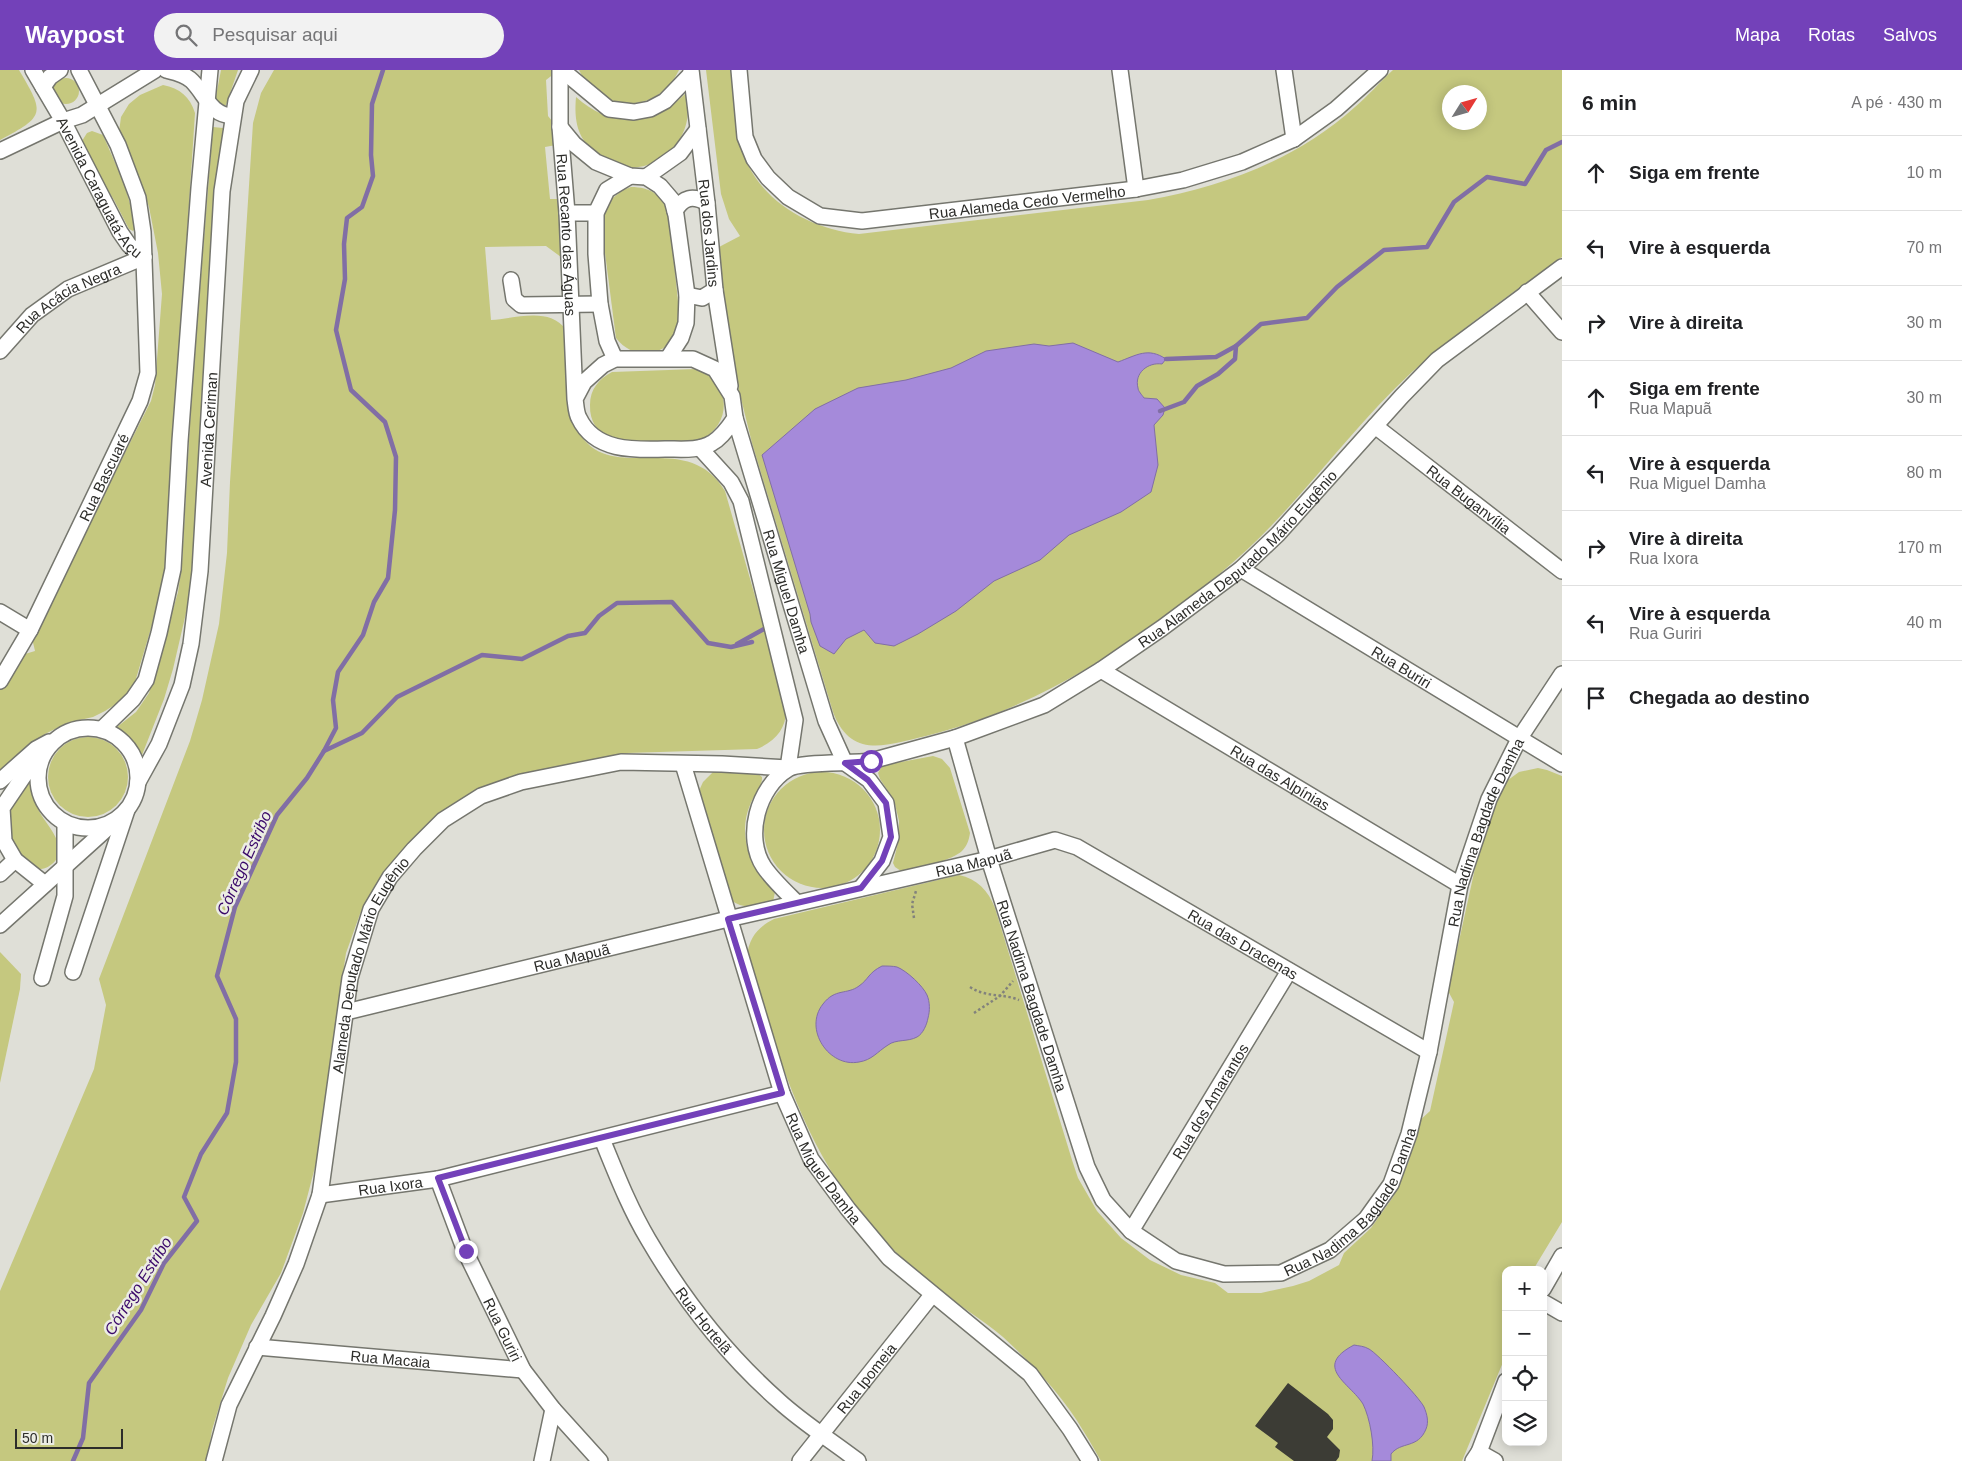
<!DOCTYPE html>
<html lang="pt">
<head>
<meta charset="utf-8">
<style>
	:root { --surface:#fff; --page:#f2f2f2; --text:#202124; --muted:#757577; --line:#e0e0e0; --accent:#7341b9 }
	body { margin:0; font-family:Helvetica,sans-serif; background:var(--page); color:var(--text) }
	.controls { position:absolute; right:15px; bottom:15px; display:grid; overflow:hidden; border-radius:10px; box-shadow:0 2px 12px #0003 }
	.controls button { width:45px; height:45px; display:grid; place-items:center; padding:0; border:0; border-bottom:1px solid var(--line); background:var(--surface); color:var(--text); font:25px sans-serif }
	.compass { position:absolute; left:1442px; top:15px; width:45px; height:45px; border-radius:50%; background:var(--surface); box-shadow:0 2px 12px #0003; rotate:53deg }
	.scale { position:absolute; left:15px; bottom:12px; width:108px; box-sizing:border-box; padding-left:5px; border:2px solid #2d2d2a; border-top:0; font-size:14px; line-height:18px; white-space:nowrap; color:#2d2d2a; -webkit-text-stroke:4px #ecede4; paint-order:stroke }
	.stop { position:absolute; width:15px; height:15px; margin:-11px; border:4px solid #7341b9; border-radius:50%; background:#fff }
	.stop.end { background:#7341b9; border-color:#fff; box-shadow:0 1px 5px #0008 }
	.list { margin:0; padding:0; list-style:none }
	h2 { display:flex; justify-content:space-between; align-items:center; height:65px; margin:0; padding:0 20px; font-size:21px }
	h2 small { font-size:16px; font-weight:400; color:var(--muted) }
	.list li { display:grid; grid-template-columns:32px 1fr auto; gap:15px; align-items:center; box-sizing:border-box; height:75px; padding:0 20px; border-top:1px solid var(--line) }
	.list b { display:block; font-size:19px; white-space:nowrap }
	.list p { margin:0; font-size:16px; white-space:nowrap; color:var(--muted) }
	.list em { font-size:16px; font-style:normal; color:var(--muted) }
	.icon { flex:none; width:28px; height:28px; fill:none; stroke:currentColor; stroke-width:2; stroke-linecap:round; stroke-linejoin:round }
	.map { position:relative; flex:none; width:1562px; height:1391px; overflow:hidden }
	header { display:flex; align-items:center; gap:30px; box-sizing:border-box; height:70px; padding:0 25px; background:var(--accent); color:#fff }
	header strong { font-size:24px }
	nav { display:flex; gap:28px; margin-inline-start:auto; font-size:18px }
	.search { width:350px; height:45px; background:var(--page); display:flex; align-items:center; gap:12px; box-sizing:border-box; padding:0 18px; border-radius:28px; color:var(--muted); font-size:19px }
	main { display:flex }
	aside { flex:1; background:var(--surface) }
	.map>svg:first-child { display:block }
	.green { fill:#c5c87f; fill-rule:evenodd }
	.water { fill:#a58ada; stroke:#816ea5 }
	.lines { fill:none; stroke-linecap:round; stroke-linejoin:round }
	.stream { stroke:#816ea5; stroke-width:4.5 }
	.building { fill:#3c3c35 }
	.minor-casing { stroke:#75766e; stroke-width:18 }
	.path { stroke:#82827c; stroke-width:2.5; stroke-dasharray:2.5 2.5; stroke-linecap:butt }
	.minor { stroke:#fff; stroke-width:15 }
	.route { stroke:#7341b9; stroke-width:6 }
	.labels { text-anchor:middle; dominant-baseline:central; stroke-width:5; stroke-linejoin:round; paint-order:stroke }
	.street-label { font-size:15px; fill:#2d2d2a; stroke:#ecede4 }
	.water-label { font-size:16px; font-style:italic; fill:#3a086a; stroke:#ecede4 }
</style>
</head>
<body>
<header>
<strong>Waypost</strong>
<div class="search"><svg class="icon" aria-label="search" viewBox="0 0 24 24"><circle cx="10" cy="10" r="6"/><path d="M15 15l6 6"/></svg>Pesquisar aqui</div>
<nav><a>Mapa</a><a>Rotas</a><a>Salvos</a></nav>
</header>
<main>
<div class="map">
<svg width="1562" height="1391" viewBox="0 0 1562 1391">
	<rect width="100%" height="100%" fill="#dfdfd7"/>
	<g class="green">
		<path d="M0,0H19C45,44 45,46 0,70Z"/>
		<path d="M221,0H238L226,35L223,36L215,31Z"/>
		<path d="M274,0H555V3L546,10L548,46L556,56V75L545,77L550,129H560L563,181L561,187L546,176L485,177L491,250C514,249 550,236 566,260C568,282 570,305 572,328C572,337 571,347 575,355C605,422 685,354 725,421L786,635C788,656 777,671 757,679L627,683L514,708L438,747L406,776L392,792L369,826L360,844L346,883L333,972L331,1008L320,1078L303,1143L281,1203L251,1255L228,1308L212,1360L207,1391H0V1221L94,999L106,935L99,909L190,671L202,630L219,554L227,483L230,412L253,53L261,23Z"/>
		<path d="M579,0H679C658,45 600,44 579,0Z"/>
		<path d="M706,0H732C734,23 734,49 740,72C752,127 807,159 859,164L1148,130C1224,117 1297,89 1355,37C1368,26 1380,12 1393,0H1562V187C1511,224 1459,260 1412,302C1361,349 1320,405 1272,455C1238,491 1199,521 1160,550C1086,604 1015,643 926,666C887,675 851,690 833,642L752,373L733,296L724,234L719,177L740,166L729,149L721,124ZM1450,22H1480V52H1450Z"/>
		<circle cx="66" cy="21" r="13"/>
		<path d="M163,15C180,18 190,27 195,43L165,501L160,528L135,612L130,620L116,634L105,641L93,647L67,653L45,664L0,702V620L25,584L35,581L32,568L151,331L155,315L162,224L158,183L149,137L141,113L119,62L121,47L129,34L140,25Z"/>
		<path d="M685,24C700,68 653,111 611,94C605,91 600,86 595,82C577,68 574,50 576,27C610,58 652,57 685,24Z"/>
		<path d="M213,57L223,58L203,317L192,498L189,530L173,599L164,629L142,685L130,668L117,657L136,642L149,623L178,522L182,494L192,318Z"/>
		<path d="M92,61L103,65L123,111L137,156L133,161L129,159L114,130L83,80L82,71L87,63Z"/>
		<path d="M631,117C650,117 663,125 669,144L680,251C674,285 637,295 616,268L605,183L603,145L610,130L623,120Z"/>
		<path d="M697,299C732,313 733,355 699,371C684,371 668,371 653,371C626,371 589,372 590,335C590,319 599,309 612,302Z"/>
		<circle cx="88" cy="707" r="40"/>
		<path d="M933,686L942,689L950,698L970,763C969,770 967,776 962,781C954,789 913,802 901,801L895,797L893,793L898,773L899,751L894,730L880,709L878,703L882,696L885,695Z"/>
		<path d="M1538,698L1547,700L1562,706V1152L1533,1200H1506V1285L1462,1391H1101C1095,1381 1090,1371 1084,1362C1063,1326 1033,1295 1003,1267C983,1250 960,1236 939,1220C916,1202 895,1183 876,1161C803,1081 779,986 747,886C749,868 758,857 774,849L959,805C977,809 988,820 995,838L1072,1090L1078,1108L1097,1141L1121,1168L1150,1190L1181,1205L1215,1213L1228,1223H1261L1293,1216L1309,1211L1339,1195L1344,1183L1371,1158L1393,1127L1409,1091L1417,1053L1430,1041L1454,932L1448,921L1481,771L1504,713L1519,702Z"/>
		<circle cx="822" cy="760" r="58"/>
		<path d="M713,702H756L762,707C763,716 753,726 750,735C740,758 746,785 760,804C765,810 772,815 775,822L773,832C757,835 745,841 731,830L698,723L703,712Z"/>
		<path d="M30,707C31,719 34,730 39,741C46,754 56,762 59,778C61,791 45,803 33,798C17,790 11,771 10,756C10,751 8,744 9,740C11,731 25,716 30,707Z"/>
		<path d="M0,882L21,904L20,919L0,1013Z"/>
	</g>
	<g class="water">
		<path d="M1073,273L1118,292C1137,285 1148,277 1166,289L1162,294C1148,292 1134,303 1138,318C1138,321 1142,325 1144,328L1157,329L1165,338L1163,345L1154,355L1158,395L1151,422L1121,442L1069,465L1040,490L994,511L956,541L918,564L894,576L875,573L864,560L846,569L834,584L820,576L811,552L810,544L762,385L815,339L858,318L906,310L951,298L986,281L1034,274L1049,276Z"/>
		<path d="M882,896C887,896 893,896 897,897C907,901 923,916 927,925C930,932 930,941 928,948C927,954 923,964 917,967C908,972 896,969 888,975C877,982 872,990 859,992C829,998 803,959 823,934C835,918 847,925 859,916C869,909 868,903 882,896Z"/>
		<path d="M1354,1275C1359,1276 1364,1276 1369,1279C1378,1284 1420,1328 1424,1337C1427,1344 1429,1352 1426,1359C1418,1379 1401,1371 1391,1384V1391H1372C1375,1376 1370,1348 1363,1334C1350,1313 1312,1297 1354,1275Z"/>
	</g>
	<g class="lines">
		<g class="stream">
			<path d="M1166,289L1216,287L1236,276L1261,254L1307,248L1337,217L1384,180L1427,177L1454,132L1487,107L1525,114L1546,80L1562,72"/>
			<path d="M1160,341L1184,332L1197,316L1218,304L1235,289L1236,276"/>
			<path d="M737,574L764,559"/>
			<path d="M324,681L362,663L397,627L482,585L522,589L568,566L585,563L599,546L617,533L672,532L708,573L731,577L752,572"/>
			<path d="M73,1391L83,1368L89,1313L141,1240L164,1193L197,1151L184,1127L201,1084L227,1043L236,992V949L217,906L235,837L277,745L307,708L324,681L336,658L333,630L338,602L363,565L374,532L388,508L395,440L396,387L385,352L351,320L336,260L345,209L344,174L347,148L362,137L373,106L371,85L372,34L383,0"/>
		</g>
	</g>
	<path class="building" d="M1288,1313L1328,1344L1333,1350V1359L1327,1367L1340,1380L1339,1387L1336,1391H1294L1275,1377L1278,1373L1255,1356Z"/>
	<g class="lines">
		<defs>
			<g id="minor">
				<path id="s1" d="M33,0L63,51L120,162L129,175L144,187"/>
				<path d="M166,0C174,2 185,4 192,11C206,25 210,45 233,46"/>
				<path id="s2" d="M560,0V57L567,143L575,329C576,335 576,343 579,348C595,382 635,380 667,379C681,379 699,381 712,373C721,368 729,357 735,348L732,326L715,299L693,289H615L603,295L584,312L575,329"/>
				<path d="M562,0L609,39L634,42L650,39L665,31L691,4"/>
				<path id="s3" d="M691,0L707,133L715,220L730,316"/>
				<path id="s4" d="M739,0L745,67L754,89L768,108L788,127L820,146L862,151L1136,119L1183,110L1242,92L1294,69L1336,39L1380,0"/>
				<path d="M1120,0L1136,119"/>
				<path d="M1284,0L1294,69"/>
				<path d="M43,17L50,7L60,0"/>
				<path d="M560,57L574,74L596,92L630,106L646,107L660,116L672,130L676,145L687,225L686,253L681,268L668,288"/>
				<path d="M0,81L63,51L82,45L155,0"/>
				<path d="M646,107L680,83L698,59"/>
				<path d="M675,141C683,127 693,125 707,133"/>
				<path d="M567,143H596"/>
				<path d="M511,210L514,229L521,235L600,234"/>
				<path d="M1527,222L1562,262"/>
				<path d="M687,225L702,228L715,220"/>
				<path id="s5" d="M0,281L32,245L68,219L144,187"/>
				<path d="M615,289L607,271L600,234L596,184V143L607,120L630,106"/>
				<path id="s6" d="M735,348L826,651L845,693L869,710L886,733L891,767L882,791L861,818"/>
				<path id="s7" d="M1375,356L1562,501"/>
				<path d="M700,378L731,412L741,431L795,650L788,698"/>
				<path id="s8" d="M1241,499L1562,694"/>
				<path d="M0,542L30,560"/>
				<path id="s9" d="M1101,600L1460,815"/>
				<path id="s10" d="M0,611L30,560L140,331L148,303L143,162L138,128L118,75L79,0"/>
				<circle cx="88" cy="708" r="50"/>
				<path d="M102,659L133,629L146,610L159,563L173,499L180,371L199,118L210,0"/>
				<path id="s11" d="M955,668L989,789L1087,1097L1103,1130L1131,1161L1176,1191L1224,1204L1281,1203L1330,1180L1366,1149L1391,1114L1409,1064L1429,982L1460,815L1489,729L1519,669L1562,604"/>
				<path d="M39,693L25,704L2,738L4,771L15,790L45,814"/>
				<path id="s12" d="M683,694L782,1023L811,1089L848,1139L889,1188L1030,1304L1070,1359L1090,1391"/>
				<path d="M0,711L36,679L49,672"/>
				<path id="s13" d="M138,712L159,674L182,615L191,574L200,501L222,121L236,31L251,0"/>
				<path d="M0,804L15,790"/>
				<path id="s14" d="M797,833C786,822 773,810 764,797C744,767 758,717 788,699C800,691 853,694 871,691L955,668L1044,635L1101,600L1162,558L1241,499L1278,464L1402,326L1437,290L1562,197"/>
				<path d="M0,855L112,754"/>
				<path d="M73,902L127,740"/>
				<path d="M42,908L65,826V753"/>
				<path id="s15" d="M346,942L728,849L989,789L1055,770L1077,777L1429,982"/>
				<path id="s16" d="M602,1069C616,1103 629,1137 648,1169C683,1229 727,1285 779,1331C803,1353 832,1371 858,1391"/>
				<path id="s17" d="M438,1109L465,1181L523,1300L553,1339L600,1391"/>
				<path id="s18" d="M320,1125L438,1109L782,1023"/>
				<path id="s19" d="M1131,1161L1289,901"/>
				<path d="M1543,1219L1562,1186"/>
				<path d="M1543,1232L1562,1243"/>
				<path id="s20" d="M257,1277L523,1300"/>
				<path d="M1479,1382L1495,1391"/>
				<path id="s21" d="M214,1391L229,1335L273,1246L296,1194L320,1125L350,908L371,839L390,807L414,779L443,750L481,726L521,712L621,692L722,694L788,698"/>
				<path d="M542,1391L553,1339"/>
				<path id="s22" d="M800,1391L932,1225"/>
				<path d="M1473,1391L1479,1382L1506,1311"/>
			</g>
		</defs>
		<use href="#minor" class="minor-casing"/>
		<g class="path">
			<path d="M914,848L912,834L916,821"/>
			<path d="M970,917C987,928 1002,923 1019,930"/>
			<path d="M974,943L1000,926L1013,911"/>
		</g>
		<use href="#minor" class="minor"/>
	</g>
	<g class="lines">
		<path class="route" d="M466,1181L438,1108L782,1023L728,849L861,818L882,791L891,767L886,733L868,710L845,693L871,691"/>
	</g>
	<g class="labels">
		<g class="street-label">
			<text stroke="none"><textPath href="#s1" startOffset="135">Avenida Caraguatá-Açu</textPath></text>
			<text stroke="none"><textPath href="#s4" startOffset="388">Rua Alameda Cedo Vermelho</textPath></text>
			<text stroke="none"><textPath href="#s3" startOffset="164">Rua dos Jardins</textPath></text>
			<text stroke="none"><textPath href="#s2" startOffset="165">Rua Recanto das Águas</textPath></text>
			<text stroke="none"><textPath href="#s5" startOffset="88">Rua Acácia Negra</textPath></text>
			<text stroke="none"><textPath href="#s13" startOffset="364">Avenida Ceriman</textPath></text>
			<text stroke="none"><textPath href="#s10" startOffset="229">Rua Bascuaré</textPath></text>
			<text stroke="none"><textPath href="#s7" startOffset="119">Rua Buganvília</textPath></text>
			<text stroke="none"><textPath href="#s14" startOffset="669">Rua Alameda Deputado Mário Eugênio</textPath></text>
			<text stroke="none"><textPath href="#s6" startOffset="181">Rua Miguel Damha</textPath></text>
			<text stroke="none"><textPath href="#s8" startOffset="188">Rua Buriri</textPath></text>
			<text stroke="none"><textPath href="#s9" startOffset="209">Rua das Alpínias</textPath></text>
			<text stroke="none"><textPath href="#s11" startOffset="1198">Rua Nadima Bagdade Damha</textPath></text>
			<text stroke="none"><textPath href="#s15" startOffset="645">Rua Mapuã</textPath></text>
			<text stroke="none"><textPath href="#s15" startOffset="945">Rua das Dracenas</textPath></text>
			<text stroke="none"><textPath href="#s15" startOffset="232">Rua Mapuã</textPath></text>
			<text stroke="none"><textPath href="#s21" startOffset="525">Alameda Deputado Mário Eugênio</textPath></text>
			<text stroke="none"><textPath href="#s11" startOffset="269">Rua Nadima Bagdade Damha</textPath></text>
			<text stroke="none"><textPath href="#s19" startOffset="152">Rua dos Amarantos</textPath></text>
			<text stroke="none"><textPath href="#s12" startOffset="430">Rua Miguel Damha</textPath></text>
			<text stroke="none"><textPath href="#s18" startOffset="71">Rua Ixora</textPath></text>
			<text stroke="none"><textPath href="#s11" startOffset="792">Rua Nadima Bagdade Damha</textPath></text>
			<text stroke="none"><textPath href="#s16" startOffset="209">Rua Hortelã</textPath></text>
			<text stroke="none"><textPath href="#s17" startOffset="164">Rua Guriri</textPath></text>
			<text stroke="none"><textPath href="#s20" startOffset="134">Rua Macaia</textPath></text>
			<text stroke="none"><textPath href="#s22" startOffset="106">Rua Ipomeia</textPath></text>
		</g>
		<g class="water-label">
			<text transform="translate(244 793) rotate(-66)">Córrego Estribo</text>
			<text transform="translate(138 1216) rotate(-58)">Córrego Estribo</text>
		</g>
	</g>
</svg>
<div class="controls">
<button>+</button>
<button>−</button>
<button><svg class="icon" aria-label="locate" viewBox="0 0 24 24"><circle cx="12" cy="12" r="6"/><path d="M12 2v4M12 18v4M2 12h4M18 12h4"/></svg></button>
<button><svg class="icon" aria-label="layers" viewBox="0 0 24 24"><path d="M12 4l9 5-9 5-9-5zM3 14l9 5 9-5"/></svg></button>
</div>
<svg class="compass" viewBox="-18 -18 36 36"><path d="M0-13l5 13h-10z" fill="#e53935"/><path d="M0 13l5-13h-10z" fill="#757577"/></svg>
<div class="scale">50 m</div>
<div class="stop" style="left:871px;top:691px"></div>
<div class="stop end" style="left:466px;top:1181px"></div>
</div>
<aside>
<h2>6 min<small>A pé · 430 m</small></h2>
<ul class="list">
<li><svg class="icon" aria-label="ahead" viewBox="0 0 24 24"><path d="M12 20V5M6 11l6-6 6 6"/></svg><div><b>Siga em frente</b></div><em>10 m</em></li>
<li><svg class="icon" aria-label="left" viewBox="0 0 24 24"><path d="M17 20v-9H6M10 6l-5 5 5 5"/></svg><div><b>Vire à esquerda</b></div><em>70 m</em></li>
<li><svg class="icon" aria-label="right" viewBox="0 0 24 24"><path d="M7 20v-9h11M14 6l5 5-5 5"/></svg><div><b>Vire à direita</b></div><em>30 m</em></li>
<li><svg class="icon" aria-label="ahead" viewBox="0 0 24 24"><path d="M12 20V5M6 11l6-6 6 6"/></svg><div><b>Siga em frente</b><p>Rua Mapuã</p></div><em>30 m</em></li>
<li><svg class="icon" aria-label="left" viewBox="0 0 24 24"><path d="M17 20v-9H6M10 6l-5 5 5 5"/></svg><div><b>Vire à esquerda</b><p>Rua Miguel Damha</p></div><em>80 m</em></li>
<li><svg class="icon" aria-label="right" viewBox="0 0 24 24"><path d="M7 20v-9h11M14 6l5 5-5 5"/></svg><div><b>Vire à direita</b><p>Rua Ixora</p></div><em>170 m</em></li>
<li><svg class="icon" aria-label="left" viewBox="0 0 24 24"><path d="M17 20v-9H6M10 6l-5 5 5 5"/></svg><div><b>Vire à esquerda</b><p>Rua Guriri</p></div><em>40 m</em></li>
<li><svg class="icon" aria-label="arrive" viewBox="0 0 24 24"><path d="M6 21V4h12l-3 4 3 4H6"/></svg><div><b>Chegada ao destino</b></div></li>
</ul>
</aside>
</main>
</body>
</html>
